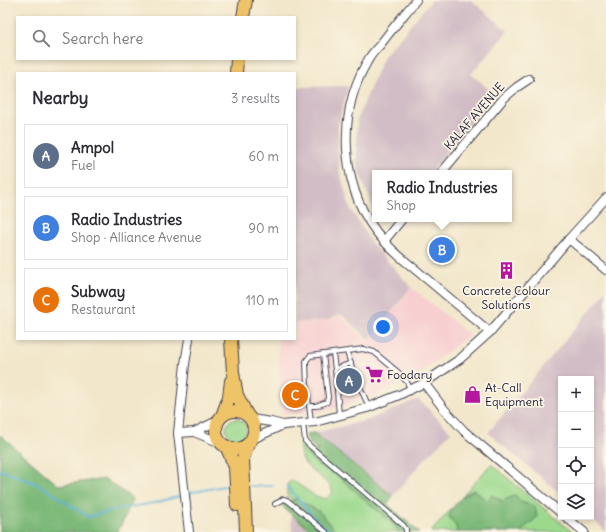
<!DOCTYPE html>
<html lang="en">
<head>
<meta charset="utf-8">
<style>
	:root { --surface:#fff; --page:#f7f7f7; --text:#2b2b33; --muted:#7c7c81; --line:#e1e1e2; --accent:#b5179e }
	body { margin:0; font-family:Delius,sans-serif; background:var(--page); color:var(--text) }
	.controls { position:absolute; right:12px; bottom:12px; display:grid; overflow:hidden; border-radius:0px; box-shadow:0 2px 6px #0003 }
	.controls button { width:36px; height:36px; display:grid; place-items:center; padding:0; border:0; border-bottom:1px solid var(--line); background:var(--surface); color:var(--text); font:20px sans-serif }
	.you { position:absolute; left:383px; top:327px; width:14px; height:14px; margin:-10px; border:3px solid #fff; border-radius:50%; background:#1a73e8; box-shadow:0 0 0 6px #1a73e833 }
	.badge { display:grid; place-items:center; width:26px; height:26px; border-radius:50%; background:var(--accent); color:#fff; font-size:13px; font-weight:700 }
	.pin { position:absolute; translate:-50% -50%; border:2px solid #fff; box-shadow:0 1px 4px #0006 }
	.popup { position:absolute; left:372px; top:170px; width:140px; height:52px; box-sizing:border-box; display:grid; place-content:center; border-radius:0px; background:var(--surface); filter:drop-shadow(0 1px 3px #0005); font-size:13px; white-space:nowrap; color:var(--muted) }
	.popup b { font-size:15px; color:var(--text) }
	.popup::after { content:''; position:absolute; left:50%; top:100%; margin-left:-8px; border:8px solid transparent; border-top-color:var(--surface) }
	.list { margin:0; padding:0; list-style:none }
	h2 { display:flex; justify-content:space-between; align-items:center; height:52px; margin:0; padding:0 16px; font-size:17px }
	h2 small { font-size:13px; font-weight:400; color:var(--muted) }
	.list li { display:grid; grid-template-columns:26px 1fr auto; gap:12px; align-items:center; box-sizing:border-box; height:64px; margin:0 8px 8px; padding:0 8px; border:1px solid var(--line); border-radius:0px }
	.list b { display:block; font-size:15px; white-space:nowrap }
	.list p { margin:0; font-size:13px; white-space:nowrap; color:var(--muted) }
	.list em { font-size:13px; font-style:normal; color:var(--muted) }
	.icon { flex:none; width:22px; height:22px; fill:none; stroke:currentColor; stroke-width:2; stroke-linecap:round; stroke-linejoin:round }
	.map { position:relative; flex:none; width:606px; height:532px; overflow:hidden }
	.search { position:absolute; background:var(--surface); box-shadow:0 2px 6px #0003; left:16px; top:16px; width:280px; height:44px; display:flex; align-items:center; gap:10px; box-sizing:border-box; padding:0 14px; border-radius:0px; color:var(--muted); font-size:15px }
	.panel { position:absolute; background:var(--surface); box-shadow:0 2px 6px #0003; left:16px; top:72px; width:280px; height:268px; border-radius:0px }
	.map>svg:first-child { display:block }
	.built { fill:#f7cfd1 }
	.industrial { fill:#d2bdc6 }
	.green { fill:#9cd98d; stroke:#5f7e64 }
	.forest { fill:#7db978; stroke:#506e5a }
	.lines { fill:none; stroke-linecap:round; stroke-linejoin:round }
	.stream { stroke:#5bb1d8; stroke-width:2 }
	.service-casing { stroke:#414051; stroke-width:6 }
	.minor-casing { stroke:#414051; stroke-width:10 }
	.primary-casing { stroke:#414051; stroke-width:14 }
	.service { stroke:#fff; stroke-width:4 }
	.minor { stroke:#fff; stroke-width:8 }
	.primary { stroke:#efc469; stroke-width:12 }
	.labels { text-anchor:middle; dominant-baseline:central; stroke-width:3.5; stroke-linejoin:round; paint-order:stroke }
	.street-label { font-size:12px; fill:#22223b; stroke:#fcf5e5 }
	.poi-label { font-size:12px; fill:#22223b; stroke:#fcf5e5; text-anchor:start }
</style>
</head>
<body>
<div class="map">
<svg width="606" height="532" viewBox="0 0 606 532">
	<rect width="100%" height="100%" fill="#fcf5e5"/>
	<filter id="ink" filterUnits="userSpaceOnUse"><feTurbulence type="fractalNoise" baseFrequency=".025" numOctaves="2"/><feDisplacementMap in="SourceGraphic" scale="8" xChannelSelector="R" yChannelSelector="G"/><feConvolveMatrix kernelMatrix="1 2 1 2 8 2 1 2 1" color-interpolation-filters="sRGB"/></filter>
	<filter id="wash" filterUnits="userSpaceOnUse"><feTurbulence type="fractalNoise" baseFrequency=".012" numOctaves="4" result="noise"/><feDisplacementMap in="SourceGraphic" scale="16" xChannelSelector="R" yChannelSelector="G"/><feGaussianBlur stdDeviation="0.9" result="paint"/><feColorMatrix in="noise" values="0 0 0 0 0 0 0 0 0 0 0 0 0 0 0 0 0 1.4 0 .05"/><feComposite in="paint" operator="in"/></filter>
	<g filter="url(#wash)">
		<rect width="100%" height="100%" fill="#f2e7cb"/>
		<path class="built" d="M411,287L470,335L410,380L358,402L320,412L282,415L278,339H295V323L322,321L328,320L340,316L356,330L367,342Z"/>
		<g class="industrial">
			<path d="M432,0H471L508,31L471,74L494,94L430,173H375V212L357,166V120L376,74L384,56Z"/>
			<path d="M348,86L338,126V138L339,169L350,208L372,244L411,287L369,340L341,314L328,320L295,323V87Z"/>
			<path d="M606,291V531L589,517H591V379H561V494L488,433Z"/>
			<path d="M418,399L451,432L421,463L393,496L314,433L368,420Z"/>
			<path d="M291,515L311,532H292Z"/>
		</g>
		<g class="green">
			<circle cx="236" cy="429" r="10"/>
			<path d="M299,443H304L306,454L317,464L338,476L395,526L399,532H336L304,503L297,499L293,500L287,495V484L292,480L315,496L326,499L333,492L330,485L306,465L301,456Z"/>
			<path d="M491,464L572,532H520L537,517L502,501H487L474,490L462,497Z"/>
			<path d="M453,507L449,517L456,526L457,532H431Z"/>
		</g>
		<g class="forest">
			<path d="M314,433L393,496L387,504L419,532H399L395,526L338,476L317,464L306,454L318,450L308,442L306,434Z"/>
			<path d="M0,435L58,485L105,479L133,499L118,532H0Z"/>
			<path d="M474,490L487,501L492,495L502,501L516,495L520,502L535,506L537,517L520,532H457L456,526L449,516L453,507L462,497Z"/>
			<path d="M297,499L320,512L336,532H313L286,510L281,504Z"/>
		</g>
		<g class="lines">
			<g class="stream">
				<path d="M0,470L40,485L88,517L114,510L154,503L184,495"/>
				<path d="M250,486H273"/>
				<path d="M287,486L316,520L332,532"/>
				<path d="M188,493L230,485"/>
			</g>
		</g>
	</g>
	<g filter="url(#ink)">
		<g class="lines">
			<defs>
				<g id="service">
					<path d="M347,352L354,374L369,407"/>
					<path d="M333,353L336,378L339,415"/>
					<path d="M335,369L351,363"/>
					<path d="M336,381L354,374"/>
					<path d="M337,392L359,384"/>
					<path d="M309,406H316L327,402L328,397L323,354"/>
					<path d="M311,422L307,387L306,361L310,356L363,349L374,352L399,373L407,382L410,389"/>
					<path d="M303,423L305,441L310,446L403,525L406,529V532"/>
					<path d="M275,504L279,502L283,499L287,500L326,532"/>
				</g>
				<g id="minor">
					<path d="M416,0C404,15 391,30 380,45C375,50 370,56 367,62C335,117 341,194 384,241C395,254 409,264 422,275C445,294 467,313 490,332"/>
					<path d="M441,173L504,98L517,87L529,79"/>
					<path d="M569,239L606,270"/>
					<path d="M384,241L402,219"/>
					<path d="M189,339L185,364L178,433L189,532"/>
					<path d="M424,383L444,409L464,431L561,513"/>
					<path d="M251,419L271,422L283,425L315,422L367,408L399,395L424,383L460,359L490,332L569,239L606,198"/>
					<path d="M194,432L223,444"/>
					<path d="M178,433L194,432L219,420"/>
					<path d="M251,440L283,425"/>
					<path d="M566,517L584,532"/>
				</g>
				<g id="primary">
					<path d="M243,17L246,0"/>
					<path d="M236,73L237,59"/>
					<path d="M231,339L233,373L237,395L247,415"/>
					<circle cx="235" cy="430" r="19"/>
					<path d="M222,416L229,397L231,381"/>
					<path d="M226,446L235,467L237,505"/>
					<path d="M246,532L243,458L249,442"/>
				</g>
			</defs>
			<use href="#service" class="service-casing"/>
			<use href="#minor" class="minor-casing"/>
			<use href="#primary" class="primary-casing"/>
			<use href="#service" class="service"/>
			<use href="#minor" class="minor"/>
			<use href="#primary" class="primary"/>
		</g>
	</g>
	<defs>
		<symbol id="building-bare" viewBox="-9 -9 18 18"><path d="M-4-6H4V6H1V3H-1V6H-4ZM-2.5-4.3h1.7v1.8h-1.7ZM.8-4.3h1.7v1.8H.8ZM-2.5-1h1.7V.8h-1.7ZM.8-1h1.7V.8H.8Z" fill="#b5179e" stroke="#fcf5e5" stroke-width="2.5" paint-order="stroke"/></symbol>
		<symbol id="supermarket-bare" viewBox="-9 -9 18 18"><path d="M-6-5.5h2.5l.6 2H6L4.5 2H-2.5L-4.4-4H-6ZM-1.5 3.2a1.3 1.3 0 1 0 .1 0ZM3 3.2a1.3 1.3 0 1 0 .1 0Z" fill="#b5179e" stroke="#fcf5e5" stroke-width="2.5" paint-order="stroke"/></symbol>
		<symbol id="shop-bare" viewBox="-9 -9 18 18"><path d="M-5-2.5h2.3a2.7 3.5 0 0 1 5.4 0H5L5.5 6h-11ZM-1.5-2.5h3a1.5 2.3 0 0 0-3 0Z" fill="#b5179e" stroke="#fcf5e5" stroke-width="2.5" paint-order="stroke"/></symbol>
	</defs>
	<g fill-rule="evenodd">
		<use href="#building-bare" x="494" y="258" width="25" height="25"/>
		<use href="#supermarket-bare" x="362" y="362" width="25" height="25"/>
		<use href="#shop-bare" x="460" y="382" width="25" height="25"/>
	</g>
	<g class="labels">
		<g class="street-label">
			<text transform="translate(474 116) rotate(-49)">KALAF AVENUE</text>
		</g>
		<g class="poi-label">
			<text x="506" y="290" text-anchor="middle">Concrete Colour<tspan x="506" dy="14">Solutions</tspan></text>
			<text x="387" y="374">Foodary</text>
			<text x="485" y="387">At-Call<tspan x="485" dy="14">Equipment</tspan></text>
		</g>
	</g>
</svg>
<div class="controls">
<button>+</button>
<button>−</button>
<button><svg class="icon" aria-label="locate" viewBox="0 0 24 24"><circle cx="12" cy="12" r="6"/><path d="M12 2v4M12 18v4M2 12h4M18 12h4"/></svg></button>
<button><svg class="icon" aria-label="layers" viewBox="0 0 24 24"><path d="M12 4l9 5-9 5-9-5zM3 14l9 5 9-5"/></svg></button>
</div>
<div class="you"></div>
<div class="pin badge" style="left:349px;top:381px;background:#5c6f8a">A</div>
<div class="pin badge" style="left:442px;top:250px;background:#3f7fe0">B</div>
<div class="popup"><b>Radio Industries</b>Shop</div>
<div class="pin badge" style="left:295px;top:395px;background:#e8710a">C</div>
<div class="search"><svg class="icon" aria-label="search" viewBox="0 0 24 24"><circle cx="10" cy="10" r="6"/><path d="M15 15l6 6"/></svg>Search here</div>
<section class="panel">
<h2>Nearby<small>3 results</small></h2>
<ul class="list">
<li><span class="badge" style="background:#5c6f8a">A</span><div><b>Ampol</b><p>Fuel</p></div><em>60 m</em></li>
<li><span class="badge" style="background:#3f7fe0">B</span><div><b>Radio Industries</b><p>Shop · Alliance Avenue</p></div><em>90 m</em></li>
<li><span class="badge" style="background:#e8710a">C</span><div><b>Subway</b><p>Restaurant</p></div><em>110 m</em></li>
</ul>
</section>
</div>
</body>
</html>
